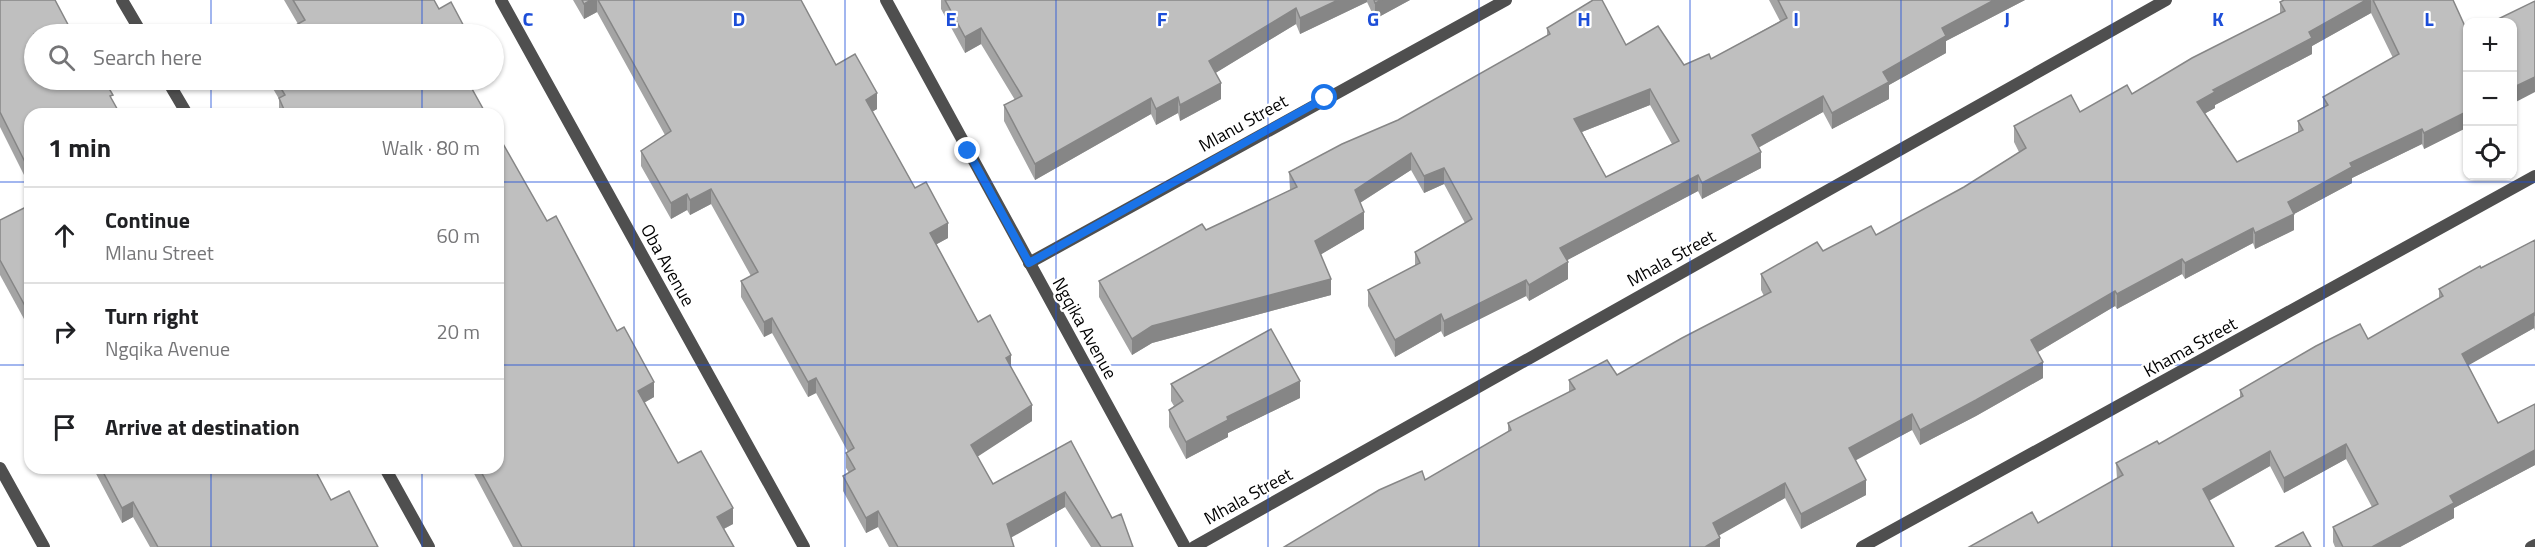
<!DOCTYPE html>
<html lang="en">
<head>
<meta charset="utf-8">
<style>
	:root { --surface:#fff; --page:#f6f6f6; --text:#202124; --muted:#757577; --line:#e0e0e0 }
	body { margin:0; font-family:"Titillium Web",sans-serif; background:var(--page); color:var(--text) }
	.controls { position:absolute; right:18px; top:18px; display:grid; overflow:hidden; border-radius:12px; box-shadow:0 2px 4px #0004 }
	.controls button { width:54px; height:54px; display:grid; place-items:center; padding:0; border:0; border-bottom:2px solid var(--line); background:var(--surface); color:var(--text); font:30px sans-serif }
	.stop { position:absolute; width:18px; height:18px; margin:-14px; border:4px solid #1a73e8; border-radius:50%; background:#fff }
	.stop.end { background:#1a73e8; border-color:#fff; box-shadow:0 2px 6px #0008 }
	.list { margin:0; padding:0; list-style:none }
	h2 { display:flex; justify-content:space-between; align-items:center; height:78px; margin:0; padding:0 24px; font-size:26px }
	h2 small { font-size:20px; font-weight:400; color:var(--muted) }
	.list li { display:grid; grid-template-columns:39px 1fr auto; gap:18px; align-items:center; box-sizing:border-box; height:96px; padding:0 24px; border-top:2px solid var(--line) }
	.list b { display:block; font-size:22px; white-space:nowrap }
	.list p { margin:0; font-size:20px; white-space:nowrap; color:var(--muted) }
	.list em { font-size:20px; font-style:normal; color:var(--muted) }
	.icon { flex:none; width:33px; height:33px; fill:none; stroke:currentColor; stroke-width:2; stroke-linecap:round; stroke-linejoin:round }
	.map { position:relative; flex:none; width:2535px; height:547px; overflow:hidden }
	.search { position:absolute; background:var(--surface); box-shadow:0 2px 4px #0004; left:24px; top:24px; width:480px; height:66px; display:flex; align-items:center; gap:15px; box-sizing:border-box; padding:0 21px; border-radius:33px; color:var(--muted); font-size:22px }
	.panel { position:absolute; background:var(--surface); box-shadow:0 2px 4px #0004; left:24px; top:108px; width:480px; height:366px; border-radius:18px }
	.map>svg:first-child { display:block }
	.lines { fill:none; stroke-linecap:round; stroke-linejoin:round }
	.street { stroke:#4f4f4f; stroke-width:12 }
	.wall { fill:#a4a4a4; fill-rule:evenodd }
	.shaded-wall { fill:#868686 }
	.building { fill:#bfbfbf; stroke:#868686; stroke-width:1.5; fill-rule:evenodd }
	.route { stroke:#1a73e8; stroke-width:8 }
	.grid { fill:none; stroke:#1d4ed8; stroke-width:1.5; stroke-opacity:0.55 }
	.labels { text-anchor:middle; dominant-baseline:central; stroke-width:4.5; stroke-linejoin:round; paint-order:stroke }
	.street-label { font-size:18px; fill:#000; stroke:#fff }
	.grid-label { font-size:20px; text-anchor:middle; font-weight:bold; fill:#1d4ed8; stroke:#fff; stroke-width:4.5; stroke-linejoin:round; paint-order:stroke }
</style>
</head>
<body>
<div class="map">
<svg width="2535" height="547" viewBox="0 0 2535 547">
	<rect width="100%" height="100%" fill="#fff"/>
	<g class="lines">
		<g class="street">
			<path d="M122,0L142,34"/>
			<path d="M501,0L804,547"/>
			<path d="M886,0L1185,547"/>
			<path d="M167,80L187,114"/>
			<path d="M1029,263L1506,0"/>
			<path d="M0,468L44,547"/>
			<path d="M385,468L429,547"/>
			<path d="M1194,547L2166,0"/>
			<path d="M1862,547L2535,176"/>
			<path d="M2531,547L2535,545"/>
		</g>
	</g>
	<g class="wall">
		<path d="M0,0L34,34L113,101L30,114V187L0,127Z"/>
		<path d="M284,0H434L439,9L468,34L298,24Z"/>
		<path d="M573,0H801L836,65L877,109L872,112L915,188L948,238L936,244L978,322L1011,367L1032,421L977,456L993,484L1071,441L1112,518L1133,547H1091L1065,507L1011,537L1014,547H889L878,527L866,533L843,491V476L849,473L846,468V453L848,452L816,393L808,397L772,333L764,337L741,297V281L751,276L711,204L690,215L687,210L671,219L641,166V151L665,135L597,12L584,19Z"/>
		<path d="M941,0H1410L1375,19L1367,2L1300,34L1296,24L1215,73L1221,99L1180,121L1178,113L1156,125L1151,114L1035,180L1004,121V105L1015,100L981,44L965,53L941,9Z"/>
		<path d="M1769,0H2025L1946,41V53L1889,85V99L1832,129L1823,112L1758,148L1761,168L1702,199L1698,191L1567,260L1568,279L1529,301L1526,296L1444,337L1441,331L1395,357L1368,306V290L1415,266V252L1465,223L1444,184L1424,193L1411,170L1360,203L1364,229L1321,254L1331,295L1152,343L1132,355L1099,297V281L1290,190L1289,172L1398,120L1547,36V28L1626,45L1684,65L1711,59L1780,21ZM1650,105L1672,144L1606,177L1582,132Z"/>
		<path d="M2284,0H2453L2468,33V127L2424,149L2422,144L2352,178V183L2294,214V230L2255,249L2253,243L2185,279L2182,274L2117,309L2115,306L2038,352L2043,378L1976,416L1920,445L1912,430L1855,460L1866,495L1801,529L1785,498L1719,535L1720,547L1425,480L1508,432V423L1569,392V380L1617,375L1764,296L1761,290V274L1823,251L1876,235L1964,187L2019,152L2014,142V126L2080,112L2132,94L2280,14V2ZM2371,13L2393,58L2323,97V107L2298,121V133L2237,162L2205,113L2215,108V105L2312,54V46Z"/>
		<path d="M268,80H479L470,85L486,114H279V99Z"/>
		<path d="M30,205V330L0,275V220Z"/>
		<path d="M547,221L617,331L654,397L644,403L678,463L733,524L724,529L734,547H513L471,468H498Z"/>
		<path d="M2535,240V331L2534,328L2468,365L2498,423L2535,404V465L2454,508V518L2400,547H2335L2333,542V527L2372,507L2346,459L2284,493L2270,466L2209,501L2038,523L2117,479L2116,463L2159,444L2240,398V390L2368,339L2439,299V289Z"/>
		<path d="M1171,384L1300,398L1228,433V437L1186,459L1169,427V410L1174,406L1171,401Z"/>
		<path d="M93,468H314L331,500L378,547H150L133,517L122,523Z"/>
	</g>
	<g class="shaded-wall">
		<path d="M591,0H597V12L584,19V4Z"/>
		<path d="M1338,0H1367V2L1300,34V18Z"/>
		<path d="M1382,0H1410L1375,19V3Z"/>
		<path d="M1994,0H2025L1946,41V53L1889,85V99L1832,129V113L1883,72L1942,28Z"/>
		<path d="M2366,0H2371V13L2312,46V54L2215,105V108L2197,118V102L2213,90L2309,32Z"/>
		<path d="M1296,8V24L1209,77V61Z"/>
		<path d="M981,28V44L965,53V37Z"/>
		<path d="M2535,77V92L2512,104V88Z"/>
		<path d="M463,80H479L463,88Z"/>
		<path d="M1221,83V99L1180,121V105Z"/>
		<path d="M1650,89V105L1574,135V119Z"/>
		<path d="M877,93V109L866,115V100Z"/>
		<path d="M1823,96V112L1752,151V135Z"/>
		<path d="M1178,97V113L1156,125V109Z"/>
		<path d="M1151,98V114L1035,180V164Z"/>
		<path d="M2468,111V127L2424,149V133Z"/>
		<path d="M2422,129V144L2352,178V183L2294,214V230L2255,249V233L2288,202L2350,163Z"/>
		<path d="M1761,152V168L1702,199V183Z"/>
		<path d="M1411,153V170L1355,206V190Z"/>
		<path d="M1444,168V184L1424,193V176Z"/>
		<path d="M1698,175V191L1560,264V248Z"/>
		<path d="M711,189V204L690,215V200Z"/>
		<path d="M687,194V210L671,219V203Z"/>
		<path d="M1364,212V229L1315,258V241Z"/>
		<path d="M948,223V238L930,248V233Z"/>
		<path d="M2253,228V243L2185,279V263Z"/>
		<path d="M2182,259V274L2117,309V294Z"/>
		<path d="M1568,262V279L1529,301V285Z"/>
		<path d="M1331,279V295L1152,343L1132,355V339L1152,326Z"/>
		<path d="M1526,280V296L1444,337V321Z"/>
		<path d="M2115,291V306L2031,356V340Z"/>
		<path d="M2534,313V328L2462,369V354Z"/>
		<path d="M1441,314V331L1395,357V340Z"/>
		<path d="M772,318V333L764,337V322Z"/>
		<path d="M1011,355V370L1006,358Z"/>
		<path d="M2043,362V378L1976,416L1920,445V430Z"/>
		<path d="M816,378V393L808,397V382Z"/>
		<path d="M1300,381V398L1228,433V437L1186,459V442L1227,417Z"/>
		<path d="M654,382V397L638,406V391Z"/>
		<path d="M1032,405V421L971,461V445Z"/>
		<path d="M1912,414V430L1849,464V448Z"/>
		<path d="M2346,444V459L2284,493V478Z"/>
		<path d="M2535,450V465L2454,508V518L2400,547H2372L2450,496Z"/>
		<path d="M2270,451V466L2203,504V489Z"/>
		<path d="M1866,480V495L1801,529V514Z"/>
		<path d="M1785,483V498L1713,539V523Z"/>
		<path d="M1065,492V507L1007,540V524Z"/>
		<path d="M133,502V517L122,523V508Z"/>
		<path d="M733,508V524L717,532V517Z"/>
		<path d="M878,511V527L866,533V518Z"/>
		<path d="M1720,538V547H1705Z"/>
	</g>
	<g class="building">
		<path d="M0,0H55L73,34H34V80H104L113,95L110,96L120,114H30V172L0,112Z"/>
		<path d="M293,0H434L439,9L451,2L468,34H280L305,20Z"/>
		<path d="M582,0H591L584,4Z"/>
		<path d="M598,0H801L836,65L855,54L877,93L866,100L915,188L926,182L948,223L930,233L978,322L990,315L1011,355L1006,358L1032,405L971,445L993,484L1071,441L1112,518L1121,514L1133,547H1101L1065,492L1007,524L1014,547H898L878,511L866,518L843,476L855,469L846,453L854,448L816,378L808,382L772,318L764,322L741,281L758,272L711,189L690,200L687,194L671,203L641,151L671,131Z"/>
		<path d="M945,0H1338L1300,18L1296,8L1209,61L1221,83L1180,105L1178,97L1156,109L1151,98L1035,164L1004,105L1022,96L981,28L965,37Z"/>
		<path d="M1374,0H1382L1375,3Z"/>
		<path d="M1593,0H1602L1626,45L1658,26L1684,65L1709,54L1711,59L1787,18L1778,0H1994L1942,28L1946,36L1883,72L1889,82L1832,113L1823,96L1752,135L1761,152L1702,183L1698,175L1560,248L1568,262L1529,285L1526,280L1444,321L1441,314L1395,340L1368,290L1420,263L1415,252L1472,219L1444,168L1424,176L1411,153L1355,190L1364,212L1315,241L1331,279L1152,326L1132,339L1099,281L1202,224L1206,230L1297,187L1289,172L1342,144L1398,120L1550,34L1547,28ZM1650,89L1679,141L1606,177L1574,119Z"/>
		<path d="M2284,0H2366L2309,32L2312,38L2213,90L2215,92L2197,102L2237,162L2303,130L2298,121L2328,105L2323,97L2399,54L2373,0H2453L2468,33V111L2424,133L2422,129L2350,163L2352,167L2288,202L2294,214L2255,233L2253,228L2185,263L2182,259L2117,294L2115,291L2031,340L2043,362L1976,400L1920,430L1912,414L1849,448L1866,480L1801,514L1785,483L1713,523L1720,538L1705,547H1284L1379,490L1422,471L1425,480L1511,430L1508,423L1575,389L1569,380L1607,360L1617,375L1682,338L1771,292L1761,274L1817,242L1823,251L1871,226L1876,235L1964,187L2026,148L2014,126L2071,95L2080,112L2127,85L2132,94L2192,58L2285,11L2280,2Z"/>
		<path d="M2535,1V77L2512,88V22H2492Z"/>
		<path d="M276,80H467L486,114H286L279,98L285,95Z"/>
		<path d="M498,135L547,221L556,216L617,331L624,327L654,382L638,391L678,463L701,451L733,508L717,517L734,547H522L479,468H498Z"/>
		<path d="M30,205V315L0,260V220Z"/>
		<path d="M2535,240V316L2534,313L2462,354L2498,423L2535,404V450L2450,496L2454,503L2372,547H2343L2333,527L2378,504L2346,444L2284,478L2270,451L2203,489L2234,547H1969L2032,512L2038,523L2123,475L2116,463L2157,441L2159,444L2243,396L2240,390L2316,346L2360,324L2368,339L2443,296L2439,289L2480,266L2481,268Z"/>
		<path d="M1271,329L1300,381L1227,417L1228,420L1186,442L1169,410L1183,401L1171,384Z"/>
		<path d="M101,468H314L331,500L349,491L378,547H158L133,502L122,508Z"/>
		<path d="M2303,532L2311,547H2275Z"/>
	</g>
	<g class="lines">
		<path class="route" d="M968,151L1029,263L1325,98"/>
	</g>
	<path class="grid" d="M211,0V34M422,0V34M634,0V547M845,0V547M1056,0V547M1268,0V547M1479,0V547M1690,0V547M1901,0V547M2112,0V547M2324,0V547M211,80V114M422,80V114M0,182H30M498,182H2535M0,365H30M498,365H2535M211,468V547M422,468V547"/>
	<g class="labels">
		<g class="street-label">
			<text transform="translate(1243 123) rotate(-29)">Mlanu Street</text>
			<text transform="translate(1671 258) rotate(-29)">Mhala Street</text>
			<text transform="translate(668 265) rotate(61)">Oba Avenue</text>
			<text transform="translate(1085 328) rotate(61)">Ngqika Avenue</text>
			<text transform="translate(2190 347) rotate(-29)">Khama Street</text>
			<text transform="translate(1248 496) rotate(-29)">Mhala Street</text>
		</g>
	</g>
	<g class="grid-label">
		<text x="528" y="26">C</text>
		<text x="739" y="26">D</text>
		<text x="951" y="26">E</text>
		<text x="1162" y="26">F</text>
		<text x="1373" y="26">G</text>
		<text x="1584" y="26">H</text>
		<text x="1796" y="26">I</text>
		<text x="2007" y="26">J</text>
		<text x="2218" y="26">K</text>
		<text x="2429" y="26">L</text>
	</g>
</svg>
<div class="controls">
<button>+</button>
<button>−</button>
<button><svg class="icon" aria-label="locate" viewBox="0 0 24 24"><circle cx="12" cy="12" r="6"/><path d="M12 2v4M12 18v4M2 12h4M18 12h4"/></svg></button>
</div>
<div class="stop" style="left:1325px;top:98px"></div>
<div class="stop end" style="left:968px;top:151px"></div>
<div class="search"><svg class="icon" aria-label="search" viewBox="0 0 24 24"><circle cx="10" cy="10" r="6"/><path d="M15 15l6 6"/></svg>Search here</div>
<section class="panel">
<h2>1 min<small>Walk · 80 m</small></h2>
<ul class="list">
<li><svg class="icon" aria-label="ahead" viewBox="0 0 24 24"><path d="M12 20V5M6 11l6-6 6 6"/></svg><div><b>Continue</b><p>Mlanu Street</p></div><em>60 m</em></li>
<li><svg class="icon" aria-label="right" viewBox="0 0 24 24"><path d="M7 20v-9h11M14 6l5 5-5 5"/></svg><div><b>Turn right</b><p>Ngqika Avenue</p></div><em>20 m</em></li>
<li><svg class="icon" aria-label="arrive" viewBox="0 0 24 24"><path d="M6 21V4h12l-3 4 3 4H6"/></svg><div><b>Arrive at destination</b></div></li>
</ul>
</section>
</div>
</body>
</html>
